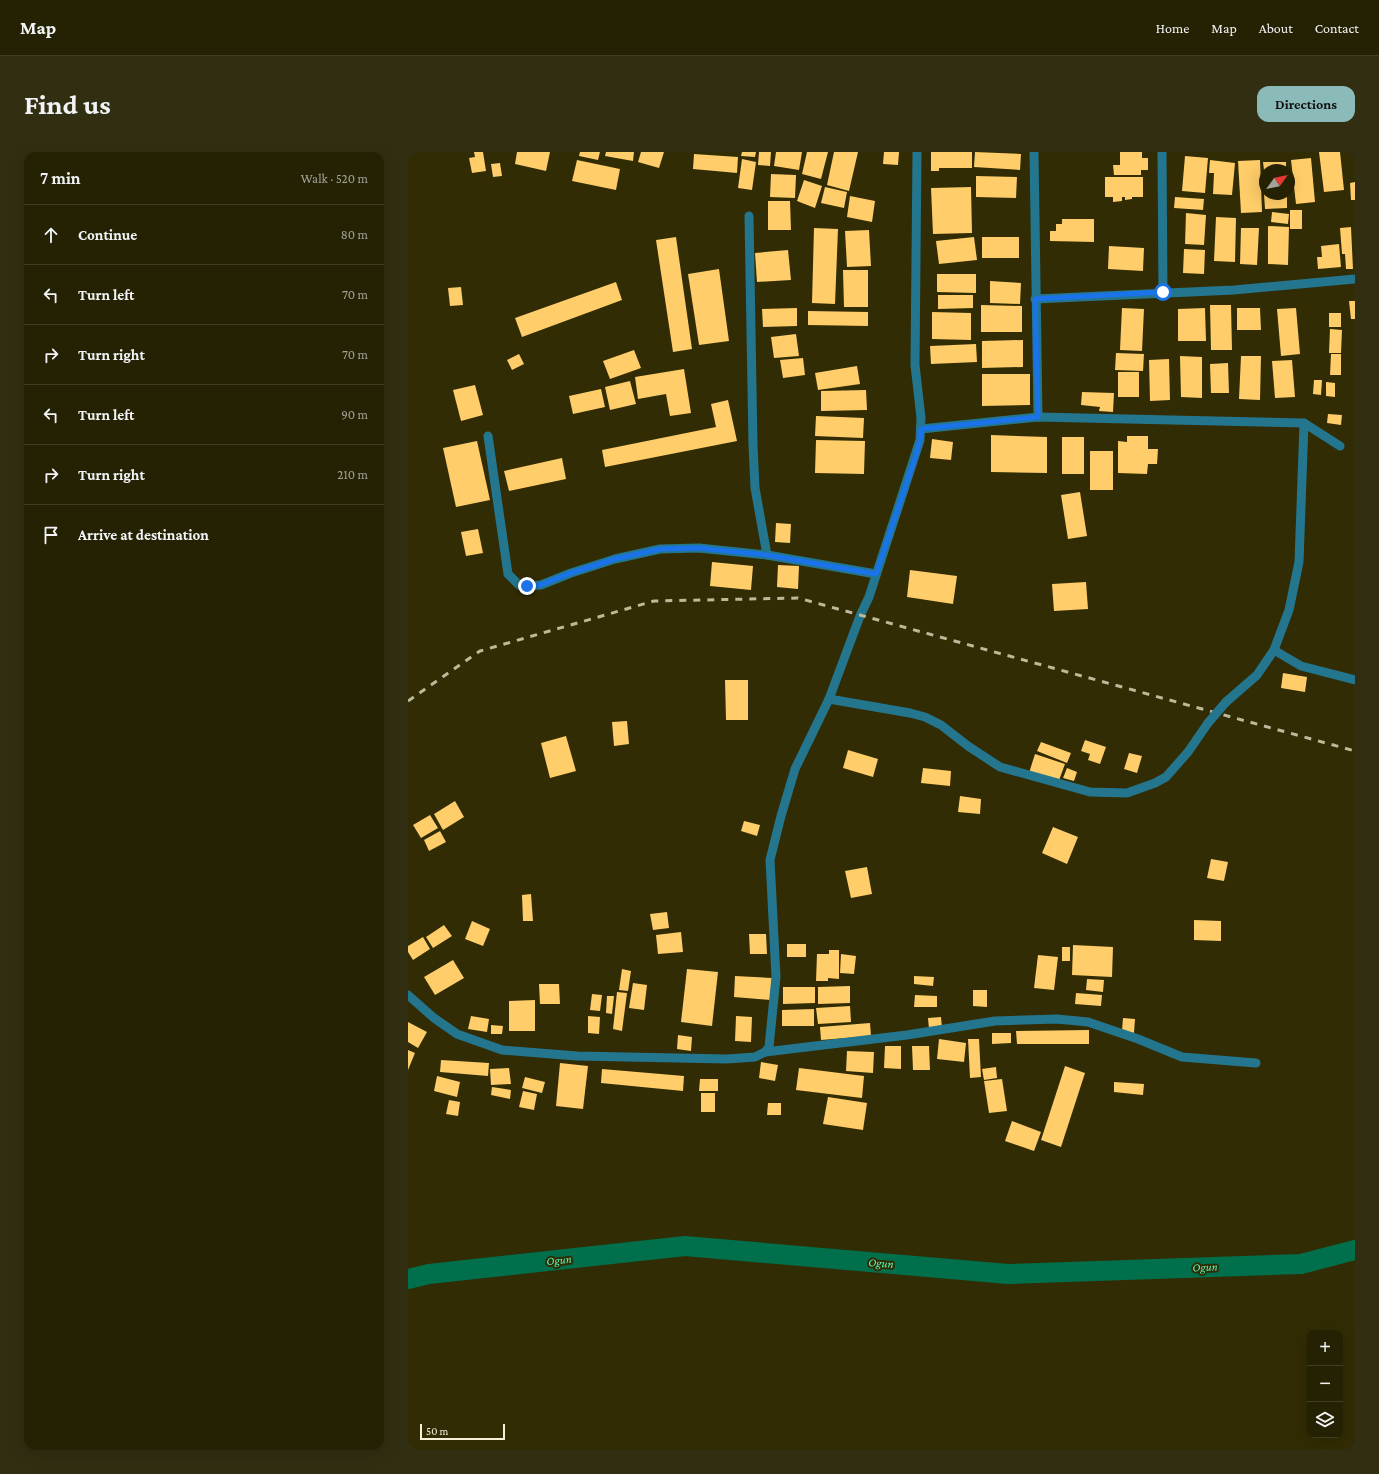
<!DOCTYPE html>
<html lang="en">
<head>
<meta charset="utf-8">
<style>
	:root { --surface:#252103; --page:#312e12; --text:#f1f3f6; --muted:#a3a39a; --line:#423e25; --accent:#8bbbb9 }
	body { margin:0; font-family:"Crimson Pro",serif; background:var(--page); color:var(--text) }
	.controls { position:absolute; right:12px; bottom:12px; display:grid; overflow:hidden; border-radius:8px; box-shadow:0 4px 16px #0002 }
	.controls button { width:36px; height:36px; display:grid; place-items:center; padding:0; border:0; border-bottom:1px solid var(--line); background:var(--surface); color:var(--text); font:20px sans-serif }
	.compass { position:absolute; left:851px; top:12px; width:36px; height:36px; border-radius:50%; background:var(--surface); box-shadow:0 4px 16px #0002; rotate:57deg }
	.scale { position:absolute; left:12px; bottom:10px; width:85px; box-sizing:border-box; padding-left:4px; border:2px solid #f4f1d6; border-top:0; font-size:11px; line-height:14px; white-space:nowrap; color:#f4f1d6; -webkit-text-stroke:3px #312c04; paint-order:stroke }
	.stop { position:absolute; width:12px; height:12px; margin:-9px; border:3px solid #1a73e8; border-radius:50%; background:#fff }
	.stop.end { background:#1a73e8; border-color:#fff; box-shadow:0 1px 4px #0008 }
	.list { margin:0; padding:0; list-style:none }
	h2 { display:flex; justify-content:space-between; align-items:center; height:52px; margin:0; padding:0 16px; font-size:17px }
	h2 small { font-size:13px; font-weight:400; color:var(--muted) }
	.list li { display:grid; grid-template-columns:26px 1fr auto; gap:12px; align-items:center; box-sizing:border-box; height:60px; padding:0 16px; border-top:1px solid var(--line) }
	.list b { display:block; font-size:15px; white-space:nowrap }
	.list em { font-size:13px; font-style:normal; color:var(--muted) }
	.icon { flex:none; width:22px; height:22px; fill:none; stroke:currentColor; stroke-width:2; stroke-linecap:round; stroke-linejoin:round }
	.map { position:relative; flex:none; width:947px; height:1298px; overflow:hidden; border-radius:12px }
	header { display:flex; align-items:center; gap:24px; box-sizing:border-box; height:56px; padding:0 20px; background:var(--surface); border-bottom:1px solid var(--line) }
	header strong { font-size:19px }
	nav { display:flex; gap:22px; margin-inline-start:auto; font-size:14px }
	.intro { display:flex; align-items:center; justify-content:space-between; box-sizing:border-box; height:96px; padding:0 24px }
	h1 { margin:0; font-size:28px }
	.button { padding:10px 18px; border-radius:12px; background:var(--accent); color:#111; font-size:14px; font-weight:700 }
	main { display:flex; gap:24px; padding:0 24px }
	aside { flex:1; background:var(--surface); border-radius:12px; box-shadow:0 4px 16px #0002 }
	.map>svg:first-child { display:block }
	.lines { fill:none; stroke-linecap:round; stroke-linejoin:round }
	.river { stroke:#00704c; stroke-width:20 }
	.building { fill:#ffcd69 }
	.street { stroke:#24768f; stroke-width:9 }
	.rail { stroke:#bdb99a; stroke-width:3; stroke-dasharray:7 7; stroke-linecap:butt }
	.street-bridge { stroke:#24768f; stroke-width:9 }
	.route { stroke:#1a73e8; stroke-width:5 }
	.labels { text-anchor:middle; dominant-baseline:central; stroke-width:4; stroke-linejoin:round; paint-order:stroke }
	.water-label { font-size:12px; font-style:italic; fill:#56f4b5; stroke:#312c04 }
</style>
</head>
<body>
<header>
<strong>Map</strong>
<nav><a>Home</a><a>Map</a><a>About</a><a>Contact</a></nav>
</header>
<div class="intro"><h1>Find us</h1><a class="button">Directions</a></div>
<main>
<aside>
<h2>7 min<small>Walk · 520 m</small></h2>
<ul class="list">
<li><svg class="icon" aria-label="ahead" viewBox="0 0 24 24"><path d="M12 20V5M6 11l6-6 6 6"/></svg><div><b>Continue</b></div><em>80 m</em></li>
<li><svg class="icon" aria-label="left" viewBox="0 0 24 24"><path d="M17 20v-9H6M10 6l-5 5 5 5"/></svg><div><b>Turn left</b></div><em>70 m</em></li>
<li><svg class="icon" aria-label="right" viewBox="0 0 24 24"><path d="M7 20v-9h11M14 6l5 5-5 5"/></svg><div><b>Turn right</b></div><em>70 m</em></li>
<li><svg class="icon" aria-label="left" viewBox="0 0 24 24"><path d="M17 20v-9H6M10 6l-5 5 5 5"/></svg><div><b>Turn left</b></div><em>90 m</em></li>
<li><svg class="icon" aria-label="right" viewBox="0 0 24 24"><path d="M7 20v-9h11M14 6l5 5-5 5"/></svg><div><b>Turn right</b></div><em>210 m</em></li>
<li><svg class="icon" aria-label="arrive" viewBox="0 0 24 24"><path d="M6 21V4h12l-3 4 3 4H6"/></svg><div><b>Arrive at destination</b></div></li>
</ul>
</aside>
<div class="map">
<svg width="947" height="1298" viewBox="0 0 947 1298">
	<rect width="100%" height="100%" fill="#312c04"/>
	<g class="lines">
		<path class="river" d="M0,1127L21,1122L277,1094L600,1122L893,1112L947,1098"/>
	</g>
	<g class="building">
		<path d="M66,0H75L78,19L64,21L61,6L67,5Z"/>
		<path d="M109,0H142L138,19L107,12Z"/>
		<path d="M172,0H192L190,8L171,4Z"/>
		<path d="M198,0H226L225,9L197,4Z"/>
		<path d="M233,0H256L251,16L230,10Z"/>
		<path d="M334,0H348L347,5L333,4Z"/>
		<path d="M351,0H363L362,14L350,13Z"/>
		<path d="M368,0H394L391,18L366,14Z"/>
		<path d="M399,0H420L413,27L394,22Z"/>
		<path d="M426,0H450L441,39L419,33Z"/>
		<path d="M476,0H491L490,13L475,12Z"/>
		<path d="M523,0H564V16H531V19H523Z"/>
		<path d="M567,0L613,2L612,18L566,15Z"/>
		<path d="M712,0H734V6H740V18H733V23H706L705,13H712Z"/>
		<path d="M911,0H932L936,38L916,40Z"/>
		<path d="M286,2L330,5L329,21L285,17Z"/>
		<path d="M777,4L800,6L797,41L774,39Z"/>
		<path d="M903,6L907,50L888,52L883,8Z"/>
		<path d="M334,7L348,10L344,38L330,36Z"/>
		<path d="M169,8L212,17L208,38L164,29Z"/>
		<path d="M802,8L827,11L824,43L805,42L806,21H801Z"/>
		<path d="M852,8L854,60L833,61L830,9Z"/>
		<path d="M855,10H878V18H856Z"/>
		<path d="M92,11L94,24L85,25L83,12Z"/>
		<path d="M363,22L388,23L387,46L362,45Z"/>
		<path d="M568,24L609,25L608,46L568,45Z"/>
		<path d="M697,25H735V45H724V47L717,48V45H714V49L705,50V45H697Z"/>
		<path d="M396,28L414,34L407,56L389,49Z"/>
		<path d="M947,30V48H943L942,31Z"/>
		<path d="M417,35L439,40L436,56L413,51Z"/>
		<path d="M563,35L564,81L525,82L523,36Z"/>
		<path d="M856,42H879V56L857,57Z"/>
		<path d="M442,44L467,49L464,70L439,65Z"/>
		<path d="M767,45L796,47L795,58L766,56Z"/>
		<path d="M360,49H382L383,78H360Z"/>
		<rect x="882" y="58" width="12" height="19"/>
		<path d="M864,60L881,62L880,72L863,70Z"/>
		<path d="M778,61L798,63L796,93L777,92Z"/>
		<path d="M808,65L828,66L827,110L806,109Z"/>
		<path d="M654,67H686V90L642,89V79H648V72H654Z"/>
		<path d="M860,74L881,75L880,113L860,112Z"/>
		<path d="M943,75L945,117H938L937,102H934L932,76Z"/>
		<path d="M406,76L430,77L427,152L404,151Z"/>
		<path d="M833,76H851L849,113L832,112Z"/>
		<path d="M461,78L463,114L439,115L437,79Z"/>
		<path d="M268,85L284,197L265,200L248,88Z"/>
		<path d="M566,85L569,108L531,112L528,89Z"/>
		<rect x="574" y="85" width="37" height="21"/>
		<path d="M931,92L933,115L910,117L909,105H914L913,94Z"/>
		<path d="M701,94L736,96L735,119L700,117Z"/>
		<path d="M776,97L797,98L796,122L775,121Z"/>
		<path d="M380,98L383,128L349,130L347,101Z"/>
		<path d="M311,117L321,189L291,193L280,122Z"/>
		<path d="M435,118H460V155H436Z"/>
		<path d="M529,122H568V141L529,140Z"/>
		<path d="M582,129L613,131L612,152L582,151Z"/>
		<path d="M208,130L214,148L114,185L107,166Z"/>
		<path d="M53,135L55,153L42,154L40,136Z"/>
		<path d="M530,143H565V156L530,157Z"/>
		<path d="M941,149H947V167H943Z"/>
		<path d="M573,153L614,154V180H573Z"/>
		<path d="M802,153H823L824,198H803Z"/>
		<path d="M389,156V174L355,175L354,157Z"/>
		<path d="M714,156L736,157L734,199L712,198Z"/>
		<path d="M797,156L798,189H770V157Z"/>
		<path d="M829,156H852L853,178H829Z"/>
		<path d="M888,156L892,202L873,204L869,157Z"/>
		<path d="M400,159L460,160V174L400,173Z"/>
		<path d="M524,160L563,161V188L524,187Z"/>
		<rect x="921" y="161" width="12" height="14"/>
		<path d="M922,177L934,178L933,201H921Z"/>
		<path d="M388,182L391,204L366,206L363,185Z"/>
		<path d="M615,188V215L574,216V189Z"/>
		<path d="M568,192L569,210L523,212L522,194Z"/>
		<path d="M226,198L233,216L202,227L195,209Z"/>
		<path d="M708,201L736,202L735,219L707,218Z"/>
		<path d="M111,202L116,212L104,218L99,208Z"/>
		<path d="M923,202H933V223H922Z"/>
		<path d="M772,204L794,205V246L773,245Z"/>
		<path d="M833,204H853L852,248L831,247Z"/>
		<path d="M395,206L397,223L375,226L372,208Z"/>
		<path d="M761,207L762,248L742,249L741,208Z"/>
		<path d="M884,208L887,245L867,246L864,209Z"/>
		<path d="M820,211L821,241H803L802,212Z"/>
		<path d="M449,214L452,232L410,238L407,221Z"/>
		<path d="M276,217L283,261L262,264L258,242L230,247L227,225Z"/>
		<rect x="710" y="220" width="21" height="25"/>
		<path d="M574,222H622V253L574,254Z"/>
		<path d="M906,228H914L913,243L905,242Z"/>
		<path d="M222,229L228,252L202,258L197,235Z"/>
		<path d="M918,230L927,231V245L918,244Z"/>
		<path d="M67,233L75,263L53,269L45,238Z"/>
		<path d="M193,237L197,255L165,262L161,244Z"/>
		<path d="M458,238L459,258L413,259V239Z"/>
		<path d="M674,240L706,241L705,260L691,259L692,255L673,253Z"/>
		<path d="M320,248L329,289L197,315L194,298L308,275L303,252Z"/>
		<path d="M920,262L934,263L933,273L919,271Z"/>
		<path d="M408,264L456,266L455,286L407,284Z"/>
		<path d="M583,283L639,285V321L583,320Z"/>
		<path d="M719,284H740V297H750L749,312H740L739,322L710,321V289L719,290Z"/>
		<rect x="654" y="285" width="22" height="37"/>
		<path d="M524,287L545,290L543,308L522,306Z"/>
		<path d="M408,288L457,289L456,322L407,321Z"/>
		<path d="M69,289L82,348L48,355L35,296Z"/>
		<rect x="682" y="299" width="23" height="39"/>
		<path d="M154,306L158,327L101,339L96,319Z"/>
		<path d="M672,340L679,384L660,387L653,343Z"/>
		<path d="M368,371L383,372L382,391L367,390Z"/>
		<path d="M70,377L75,401L58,404L53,380Z"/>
		<path d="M304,410L345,414L343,438L302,434Z"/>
		<path d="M370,413L391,414L390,437L369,435Z"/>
		<path d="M502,418L549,424L545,452L499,445Z"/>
		<path d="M678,430L680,457L646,459L644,432Z"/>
		<path d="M875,521L899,525L897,540L873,536Z"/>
		<path d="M317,528H340V568H318Z"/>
		<path d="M219,569L221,592L206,594L204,570Z"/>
		<path d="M158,584L168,619L142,626L133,591Z"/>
		<path d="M677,588L698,595L692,612L680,608L682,602L673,599Z"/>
		<path d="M633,590L663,601L659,611L629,599Z"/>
		<path d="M440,598L470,607L465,625L435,616Z"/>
		<path d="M721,601L734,604L729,621L716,617Z"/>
		<path d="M627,602L657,612L650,631L621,621Z"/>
		<path d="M515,616L543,619L542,634L513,631Z"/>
		<path d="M659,616L669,620L666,629L655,626Z"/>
		<path d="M552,644L573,647L572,662L550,660Z"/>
		<path d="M47,649L56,665L35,678L26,662Z"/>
		<path d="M22,663L30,676L13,686L5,673Z"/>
		<path d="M336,669L352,673L349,684L333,679Z"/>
		<path d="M645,675L670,685L659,712L634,701Z"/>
		<path d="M32,679L38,690L21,699L16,688Z"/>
		<path d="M803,707L820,710L816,729L799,726Z"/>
		<path d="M459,715L464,742L443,746L437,719Z"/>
		<path d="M123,742L125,769H115L114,743Z"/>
		<path d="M259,760L261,776L245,778L242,762Z"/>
		<path d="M786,768L813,769V789L786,788Z"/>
		<path d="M64,769L82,777L75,794L57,787Z"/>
		<path d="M36,773L44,784L25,796L18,785Z"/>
		<path d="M273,780L275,800L250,802L248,783Z"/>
		<path d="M341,782H358L359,802H342Z"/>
		<path d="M15,785L22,797L5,808L0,800V794Z"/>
		<rect x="379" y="792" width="19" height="13"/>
		<path d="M665,793L705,795L704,825L664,823Z"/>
		<rect x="654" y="795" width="8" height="14"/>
		<path d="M421,798H431V827L420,826V829H408L409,802H421Z"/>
		<path d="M433,802L448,804L446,822L432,821Z"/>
		<path d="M630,803L650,805L646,838L626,836Z"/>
		<path d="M45,808L56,826L27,843L16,825Z"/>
		<path d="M214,817L223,819L220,839L211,838Z"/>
		<path d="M279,817L310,820L304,874L273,870Z"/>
		<path d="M327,824L364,826L362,848L326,845Z"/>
		<path d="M506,824L526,825L525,834L506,832Z"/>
		<path d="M679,827L696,828L695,840L678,838Z"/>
		<path d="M225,831L239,833L236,858L221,856Z"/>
		<path d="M131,832H151L152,852H132Z"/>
		<path d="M442,834V851L410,852V835Z"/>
		<path d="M375,835H407V851L375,852Z"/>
		<path d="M565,838H579V855L565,854Z"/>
		<path d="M209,840L219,841L214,879L205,877Z"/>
		<path d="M668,841L694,843L693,854L667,852Z"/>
		<path d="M184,842L194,843L192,859L182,858Z"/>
		<path d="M507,843L529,844V855H506Z"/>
		<path d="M199,844H206L204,862L198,861Z"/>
		<path d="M127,848V879H101V849Z"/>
		<path d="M442,854L443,870L410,872L408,856Z"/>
		<path d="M406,857V874H374V858Z"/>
		<path d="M63,864L81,867L79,880L60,877Z"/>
		<path d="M180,864L192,865L191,882L180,881Z"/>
		<path d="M328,864L344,865L343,890L327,889Z"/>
		<path d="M533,865L534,876L521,877L520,866Z"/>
		<path d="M715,866L727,867L726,881L714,879Z"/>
		<path d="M0,870L19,880L10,896L0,890Z"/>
		<path d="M462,871L463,884L413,888L412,875Z"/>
		<path d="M83,873L95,874L94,882H83Z"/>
		<path d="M681,878V892H609L608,879Z"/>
		<path d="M584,881H603V891L584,892Z"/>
		<path d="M270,883L284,885L283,899L269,897Z"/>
		<path d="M531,887L558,891L556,910L529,907Z"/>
		<path d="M560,887H571L573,925L562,926Z"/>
		<path d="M477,894H493V917L476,916Z"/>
		<path d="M504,894H521L522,918H505Z"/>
		<path d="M0,898L7,901L0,918Z"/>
		<path d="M439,899L466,900L465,921L438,919Z"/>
		<path d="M33,908L81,911L80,924L32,920Z"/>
		<path d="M353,910L370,913L367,929L351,926Z"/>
		<path d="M152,911L180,914L175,957L148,954Z"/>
		<path d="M657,914L677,921L653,995L633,988Z"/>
		<path d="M588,915L589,926L576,928L574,917Z"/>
		<path d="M101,916L103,932L83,933L82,917Z"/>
		<path d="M391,916L456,924L454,946L388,938Z"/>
		<path d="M194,917L276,924L275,939L193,931Z"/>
		<path d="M29,924L52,930L49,945L26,939Z"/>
		<path d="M117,925L137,930L134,941L114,936Z"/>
		<path d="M292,927H310V939H291Z"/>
		<path d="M594,927L599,959L581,961L576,929Z"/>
		<path d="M706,930L736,932L735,943L706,940Z"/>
		<path d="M84,935L103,938L102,947L83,943Z"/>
		<path d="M115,939L129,942L126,958L111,955Z"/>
		<rect x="293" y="941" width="14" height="19"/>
		<path d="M420,945L459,951L455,978L415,972Z"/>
		<path d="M41,948L52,950L50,964L38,962Z"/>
		<path d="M360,951H373V963H359Z"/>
		<path d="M604,969L633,980L626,999L597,989Z"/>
	</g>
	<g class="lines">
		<g class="street">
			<path d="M626,0L630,265"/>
			<path d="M754,0L755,141"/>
			<path d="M341,64L345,293L347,336L359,403"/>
			<path d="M627,147L826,138L947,127"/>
			<path d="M513,277L630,265L896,271L932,294"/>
			<path d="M80,284L100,422L111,433L119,434L133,433L163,421L207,407L252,397L291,396L359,403L468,422"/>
			<path d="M866,498L893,514L947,528"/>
			<path d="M421,547L502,561L517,565L533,573L560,594L592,615L682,640L719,641L747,631L758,625L780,600L800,571"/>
			<path d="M818,550L849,523L866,498L881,458L891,410L896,271"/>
			<path d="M0,843L26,866L49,882L94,898L169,904L319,907L347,905L357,900L361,895L368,825L362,708L373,664L387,617L421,547L452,464L461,445L512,288L513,266L507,213L509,0"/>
			<path d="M357,900L499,883L587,869L649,867L680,870L730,887L774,905L848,911"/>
		</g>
		<path class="rail" d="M0,549L72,499L246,449L390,446L947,599"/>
		<path class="street-bridge" d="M800,571L818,550"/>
	</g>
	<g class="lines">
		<path class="route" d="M119,434L132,433L163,421L207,407L252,397L291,396L359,403L468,422L507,306L512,288L513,277L630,265L627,147L755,140"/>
	</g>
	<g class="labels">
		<g class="water-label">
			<text transform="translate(151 1108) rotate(-6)">Ogun</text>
			<text transform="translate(473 1111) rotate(5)">Ogun</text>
			<text transform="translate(797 1115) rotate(-2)">Ogun</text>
		</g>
	</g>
</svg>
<div class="controls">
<button>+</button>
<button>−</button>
<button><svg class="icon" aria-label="layers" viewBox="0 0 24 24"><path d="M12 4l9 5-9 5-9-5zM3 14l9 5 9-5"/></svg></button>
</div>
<svg class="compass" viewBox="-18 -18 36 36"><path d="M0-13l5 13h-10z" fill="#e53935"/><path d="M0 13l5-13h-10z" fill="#a3a39a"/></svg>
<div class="scale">50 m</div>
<div class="stop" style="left:755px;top:140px"></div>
<div class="stop end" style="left:119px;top:434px"></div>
</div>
</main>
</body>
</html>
